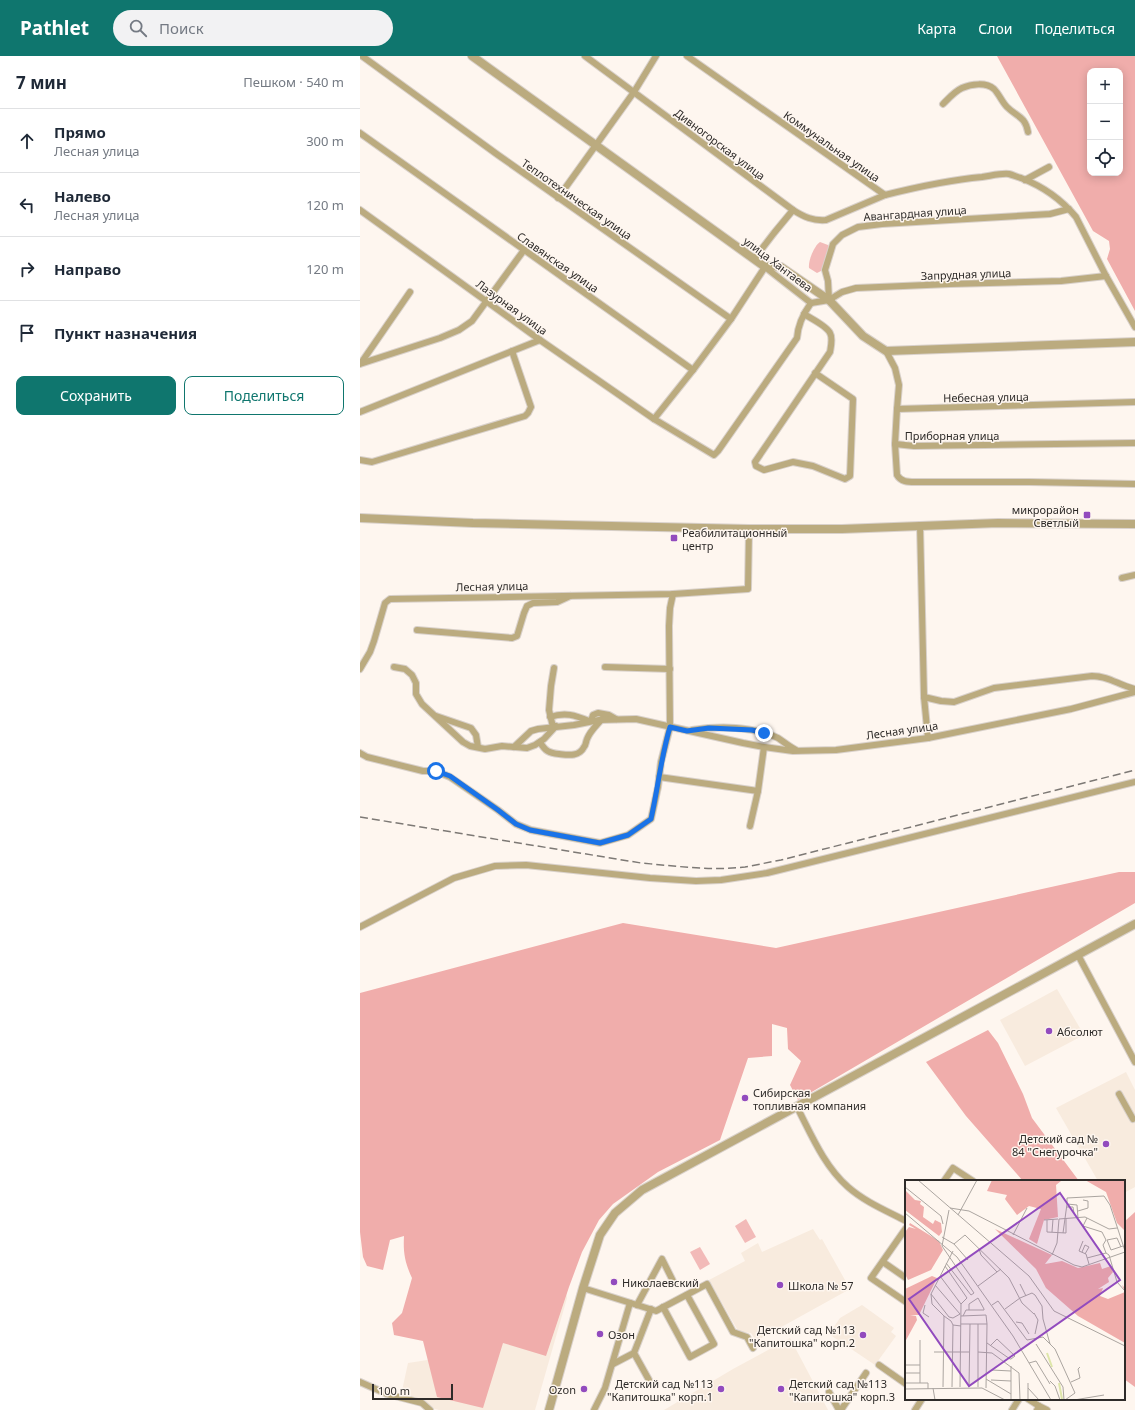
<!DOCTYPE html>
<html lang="ru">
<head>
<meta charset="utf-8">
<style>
	:root { --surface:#fff; --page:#f2f2f3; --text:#1f2937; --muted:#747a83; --line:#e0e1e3; --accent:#0f766e }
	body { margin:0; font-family:"Noto Sans",sans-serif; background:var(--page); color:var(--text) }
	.controls { position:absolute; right:12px; top:12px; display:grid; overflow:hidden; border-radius:8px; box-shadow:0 2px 10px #0003 }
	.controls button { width:36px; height:36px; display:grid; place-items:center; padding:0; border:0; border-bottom:1px solid var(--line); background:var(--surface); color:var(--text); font:20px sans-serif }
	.scale { position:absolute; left:12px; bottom:10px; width:81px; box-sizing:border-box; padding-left:4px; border:2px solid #2e2b29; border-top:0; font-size:11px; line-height:14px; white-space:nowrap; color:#2e2b29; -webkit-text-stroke:3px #fef6ef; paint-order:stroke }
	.stop { position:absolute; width:12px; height:12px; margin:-9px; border:3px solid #1a73e8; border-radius:50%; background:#fff }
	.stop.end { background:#1a73e8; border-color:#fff; box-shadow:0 1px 4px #0008 }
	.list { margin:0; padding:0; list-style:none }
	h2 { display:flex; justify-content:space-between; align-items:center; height:52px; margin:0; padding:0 16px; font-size:17px }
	h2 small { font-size:13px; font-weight:400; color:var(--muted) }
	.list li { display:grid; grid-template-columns:26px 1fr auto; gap:12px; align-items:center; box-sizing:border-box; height:64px; padding:0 16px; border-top:1px solid var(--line) }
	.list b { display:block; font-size:15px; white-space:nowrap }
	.list p { margin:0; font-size:13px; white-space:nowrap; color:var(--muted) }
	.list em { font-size:13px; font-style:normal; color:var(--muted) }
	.actions { display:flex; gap:8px; padding:12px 16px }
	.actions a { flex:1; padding:9px 0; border:1px solid var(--accent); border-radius:8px; text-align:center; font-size:14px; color:var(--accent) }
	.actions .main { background:var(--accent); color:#fff }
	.icon { flex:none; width:22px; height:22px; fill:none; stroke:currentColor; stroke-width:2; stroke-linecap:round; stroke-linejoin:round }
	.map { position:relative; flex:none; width:775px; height:1354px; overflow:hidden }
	header { display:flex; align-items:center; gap:24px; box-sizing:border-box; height:56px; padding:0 20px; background:var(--accent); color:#fff }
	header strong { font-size:19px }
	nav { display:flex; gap:22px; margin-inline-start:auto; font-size:14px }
	.search { width:280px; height:36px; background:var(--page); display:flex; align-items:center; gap:10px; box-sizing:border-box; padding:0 14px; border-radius:22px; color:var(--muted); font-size:15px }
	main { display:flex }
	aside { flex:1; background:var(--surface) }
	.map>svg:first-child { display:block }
	.built { fill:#f8ebde }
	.green { fill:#f2bab8 }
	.forest { fill:#f0adab; fill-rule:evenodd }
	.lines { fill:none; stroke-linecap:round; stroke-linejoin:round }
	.minor-casing { stroke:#d9d1cb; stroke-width:8 }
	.tertiary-casing { stroke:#d9d1cb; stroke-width:10 }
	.minor { stroke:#bbab7f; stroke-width:6 }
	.tertiary { stroke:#bbab7f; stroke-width:8 }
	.rail { stroke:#7d7975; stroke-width:1.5; stroke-dasharray:8 4; stroke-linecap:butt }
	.route { stroke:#1a73e8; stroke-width:5 }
	.poi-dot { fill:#924bbe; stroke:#fef6ef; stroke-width:1.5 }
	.labels { text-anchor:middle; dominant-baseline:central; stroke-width:3; stroke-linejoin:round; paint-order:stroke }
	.street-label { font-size:11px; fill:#2e2b29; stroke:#fef6ef }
	.poi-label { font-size:11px; fill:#2e2b29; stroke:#fef6ef; text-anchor:start }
	.inset-river { fill:none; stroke:#dee6a9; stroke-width:2 }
	.inset-road { fill:none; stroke:#aba5a0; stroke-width:1 }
	.view { fill:#924bbe; fill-opacity:0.15; stroke:#924bbe; stroke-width:2 }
	.inset-edge { fill:none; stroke:#2e2b29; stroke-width:2 }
</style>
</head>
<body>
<header>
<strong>Pathlet</strong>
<div class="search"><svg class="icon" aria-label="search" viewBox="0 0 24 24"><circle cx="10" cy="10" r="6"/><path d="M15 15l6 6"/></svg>Поиск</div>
<nav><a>Карта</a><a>Слои</a><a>Поделиться</a></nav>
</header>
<main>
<aside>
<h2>7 мин<small>Пешком · 540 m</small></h2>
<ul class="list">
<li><svg class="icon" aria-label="ahead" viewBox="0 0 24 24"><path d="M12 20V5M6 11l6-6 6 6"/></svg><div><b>Прямо</b><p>Лесная улица</p></div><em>300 m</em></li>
<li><svg class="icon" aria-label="left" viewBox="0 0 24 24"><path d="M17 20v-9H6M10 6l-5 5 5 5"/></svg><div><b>Налево</b><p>Лесная улица</p></div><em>120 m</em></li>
<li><svg class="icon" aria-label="right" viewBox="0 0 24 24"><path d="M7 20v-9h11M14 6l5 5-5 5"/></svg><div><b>Направо</b></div><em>120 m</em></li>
<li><svg class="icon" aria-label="arrive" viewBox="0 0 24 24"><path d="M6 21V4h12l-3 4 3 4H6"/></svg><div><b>Пункт назначения</b></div></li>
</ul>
<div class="actions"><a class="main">Сохранить</a><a>Поделиться</a></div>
</aside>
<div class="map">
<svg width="775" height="1354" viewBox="0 0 775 1354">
	<rect width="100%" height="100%" fill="#fef6ef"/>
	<g class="built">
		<path d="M697,933L724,979L665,1010L640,964Z"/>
		<path d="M766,1016L775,1034V1131L764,1137V1125H738L696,1052Z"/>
		<path d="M453,1173L460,1184L462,1183L490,1233L396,1285L391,1277L383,1276L377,1273L349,1224L385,1205L381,1197L398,1187L402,1196Z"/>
		<path d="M202,1195L207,1242L175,1354H79L40,1344L48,1307L87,1301Z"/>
		<path d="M502,1249L534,1272L531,1276L536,1280L515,1309L469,1278L480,1262Z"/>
		<path d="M430,1282L468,1354H304L373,1313Z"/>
	</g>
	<g class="green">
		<path d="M460,186L468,189L470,193L461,215L457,217L449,212C448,205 454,190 460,186Z"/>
		<path d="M386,1163L396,1181L385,1187L375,1170Z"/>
		<path d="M340,1191L350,1208L340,1214L330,1196Z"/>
	</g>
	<g class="forest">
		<path d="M637,0H775V255L747,203L750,193L749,185L733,175ZM730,15H760V117H730Z"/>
		<path d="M759,816H775V847L438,1044L430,1029L441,1005L428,993L427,972L412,968V1000L388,1002L360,1084L298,1116L253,1148L239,1164L222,1196L209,1231L186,1300L143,1287L123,1352L77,1341L63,1285L34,1279L32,1267L42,1257L52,1222C45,1207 43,1197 44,1180L30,1184L23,1214L7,1210L3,1201L0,1176V937L263,867L416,892Z"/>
		<path d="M628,974L638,987L663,1038L672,1062L719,1125H663L606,1060L566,1006Z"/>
		<path d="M775,1156V1331L764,1323V1166Z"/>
	</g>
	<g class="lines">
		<defs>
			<g id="minor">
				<path d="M2,0L138,99L371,263L405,211L451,247L469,244L482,236L496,232L590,228L701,225L746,220"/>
				<path d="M225,0L433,154L414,177L394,203"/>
				<path d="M327,0L525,139L466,164C453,165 444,161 433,154"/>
				<path d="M583,48C588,43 595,35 602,32C611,28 626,26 634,33C639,38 642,46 647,51C657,61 665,60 668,76"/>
				<path d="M0,77L333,314L371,263"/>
				<path d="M665,124L689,111"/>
				<path d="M525,139C557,131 589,124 622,121C630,120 641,117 649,118C653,119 657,121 661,122C682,130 701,143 716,161L746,220L775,271"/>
				<path d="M198,142L274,36L296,0"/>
				<path d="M0,154L180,284L294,363L333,314"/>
				<path d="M469,244L468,225L465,214L473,188L482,179L498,171L522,168L690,158L709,153"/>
				<path d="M444,258C450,262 467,270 470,277C473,282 471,290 470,296L395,406L396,410L404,414L433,406L453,410L485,423L490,420L493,343L455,317"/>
				<path d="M526,295L535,312L539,329L537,353L775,346"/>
				<path d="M1,307L50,236"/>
				<path d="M0,308L80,282L99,274L112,265L164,194"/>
				<path d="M0,356L180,284"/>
				<path d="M294,363L354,399L358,395L437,282C438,268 443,258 451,247"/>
				<path d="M775,387L554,390L535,388L537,419C541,426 548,426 555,426H669L775,428"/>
				<path d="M535,388L537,353"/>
				<path d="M0,404L12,406L165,360L168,357L171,351L152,295"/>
				<path d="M560,469L564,641L568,682"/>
				<path d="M762,522L775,519"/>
				<path d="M57,574L152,582L157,580L164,557L167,550L173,547L197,546L210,540"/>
				<path d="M34,611L45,613L52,619L56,627V638L62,648L103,686L110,690L125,693L142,690L167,692L175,689L184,683L196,670"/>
				<path d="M245,611L310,613"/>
				<path d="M0,613L10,596L14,585L25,547L30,543L313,538L388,533L389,473"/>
				<path d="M564,641L581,645L594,646L634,632L732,620C749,620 758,629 775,633"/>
				<path d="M76,660L111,672L116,679L118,691"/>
				<path d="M190,661C205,656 215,659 229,665"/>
				<path d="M231,665L233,659L238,657L249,659L256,663"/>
				<path d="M193,671L189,654L191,630L194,612"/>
				<path d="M332,674C359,670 393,670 418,682C424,686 430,691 436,694"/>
				<path d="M180,686C185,695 189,697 199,698C208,699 219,701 224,691C226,689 226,685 227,683C230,675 237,669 242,663"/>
				<path d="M154,691L171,675L178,673L214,669L239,664L276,663L383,687L404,691L433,695L476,694L568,682L711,653L775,636"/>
				<path d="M0,697L7,701L63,715H76L90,721L138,754L156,768L171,774L240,787L268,779L291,763L298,731L301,706L310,671L309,570L310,552L313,538"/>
				<path d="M299,721L398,735"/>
				<path d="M390,770L398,735L404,691"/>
				<path d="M0,871L94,822L135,810L166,809L290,822L336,825L361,824L407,817L775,726"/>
				<path d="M718,899L775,1006"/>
				<path d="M759,1038L773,1063"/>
				<path d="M437,1051C451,1078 464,1110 488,1131C505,1146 527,1155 546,1165"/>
				<path d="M584,1125L593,1112L613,1125"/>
				<path d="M546,1172L511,1222L546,1246"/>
				<path d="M523,1206L546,1222"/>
				<path d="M223,1232L296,1255L347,1228L373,1276L387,1281L393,1292"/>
				<path d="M277,1249L302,1203L314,1227"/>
				<path d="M303,1251L330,1301L354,1288L327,1239"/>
				<path d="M253,1308L274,1297"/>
				<path d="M519,1309L546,1328"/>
				<path d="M289,1324L274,1297L291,1253"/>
				<path d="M0,1326L27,1338L62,1347L70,1354"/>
				<path d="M469,1336L479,1354"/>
				<path d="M668,1343L679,1350L677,1354"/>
				<path d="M679,1350L687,1354"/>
				<path d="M234,1354L245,1332L270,1247"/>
				<path d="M481,1354L506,1317"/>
				<path d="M555,1354L562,1343"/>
				<path d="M652,1354L659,1343"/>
			</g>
			<g id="tertiary">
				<path d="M112,0L405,211L412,210L421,211L469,244L503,280L526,295L775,286"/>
				<path d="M0,462L113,467L389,473H482L638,467L775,468"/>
				<path d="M189,1354L223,1232L240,1179L255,1157L282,1134L775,868"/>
			</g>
		</defs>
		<use href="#minor" class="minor-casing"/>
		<use href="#tertiary" class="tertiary-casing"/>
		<use href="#minor" class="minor"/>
		<use href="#tertiary" class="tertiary"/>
		<path class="rail" d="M0,761L281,807C316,810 351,815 385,811C397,809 409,806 421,804L775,714"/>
	</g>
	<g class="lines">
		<path class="route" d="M76,715L90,720L138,754L156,768L170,774L240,787L268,779L291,763C298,732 301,701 310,671L327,675L349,672L392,674L404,677"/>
	</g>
	<g class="poi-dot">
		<rect x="723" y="455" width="8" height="8" rx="2"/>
		<rect x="310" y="478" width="8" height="8" rx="2"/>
		<circle cx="689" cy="975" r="4"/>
		<circle cx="385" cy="1042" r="4"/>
		<circle cx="746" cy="1088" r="4"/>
		<circle cx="254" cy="1226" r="4"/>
		<circle cx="420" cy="1229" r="4"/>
		<circle cx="240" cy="1278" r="4"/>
		<circle cx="503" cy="1279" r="4"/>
		<circle cx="224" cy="1333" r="4"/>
		<circle cx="361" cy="1333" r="4"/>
		<circle cx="421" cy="1333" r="4"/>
	</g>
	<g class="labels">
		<g class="street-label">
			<text transform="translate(360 88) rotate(37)">Дивногорская улица</text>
			<text transform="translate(472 90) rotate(35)">Коммунальная улица</text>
			<text transform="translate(217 143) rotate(35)">Теплотехническая улица</text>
			<text transform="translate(555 157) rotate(-4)">Авангардная улица</text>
			<text transform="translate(198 206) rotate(35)">Славянская улица</text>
			<text transform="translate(418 208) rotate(37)">улица Хантаева</text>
			<text transform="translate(606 218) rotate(-2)">Запрудная улица</text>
			<text transform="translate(152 251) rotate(36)">Лазурная улица</text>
			<text transform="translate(626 341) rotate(-1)">Небесная улица</text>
			<text x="592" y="379">Приборная улица</text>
			<text transform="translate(132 530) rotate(-1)">Лесная улица</text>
			<text transform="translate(542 674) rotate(-8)">Лесная улица</text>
		</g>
		<g class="poi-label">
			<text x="719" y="453" text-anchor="end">микрорайон<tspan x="719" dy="13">Светлый</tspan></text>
			<text x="322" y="476">Реабилитационный<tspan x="322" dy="13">центр</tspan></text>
			<text x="697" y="975">Абсолют</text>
			<text x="393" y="1036">Сибирская<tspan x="393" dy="13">топливная компания</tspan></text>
			<text x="738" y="1082" text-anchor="end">Детский сад №<tspan x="738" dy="13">84 "Снегурочка"</tspan></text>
			<text x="262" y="1226">Николаевский</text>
			<text x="428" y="1229">Школа № 57</text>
			<text x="495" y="1273" text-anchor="end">Детский сад №113<tspan x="495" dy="13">"Капитошка" корп.2</tspan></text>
			<text x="248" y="1278">Озон</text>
			<text x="353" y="1327" text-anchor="end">Детский сад №113<tspan x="353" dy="13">"Капитошка" корп.1</tspan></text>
			<text x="429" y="1327">Детский сад №113<tspan x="429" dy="13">"Капитошка" корп.3</tspan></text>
			<text x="216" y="1333" text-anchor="end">Ozon</text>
		</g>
	</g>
	<g transform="translate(545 1124)">
		<rect width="220" height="220" fill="#fef6ef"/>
		<path d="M87,0H220V51L212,43L201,12L180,0L156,1L151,5L153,37L139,40L132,64L124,59L136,29L124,26L112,35L100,19L102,15L82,11ZM0,10L10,20L16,21L15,24L19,27L18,37L28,44L30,40L36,43L37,52L34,56L0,30ZM5,43L34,61L38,70L26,90L3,100L0,94V52L4,47L11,49L4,45ZM90,49L147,75L140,84L157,81L173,88L195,83L197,89L206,86L208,92L203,98L204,102L193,109L198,108L195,116L203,119L220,112L217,105L220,108V163L173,136L141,108L131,89ZM27,96L32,98L14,135H5L11,136L12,140L0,162V109Z" fill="#f0adab"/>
		<path class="inset-river" d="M142,173L147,187M154,203L157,219"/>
		<path class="inset-road" d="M13,0L124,96L149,131L220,166M0,7L36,36L38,44M162,24V18L199,16L205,25L220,71M162,27H168L169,33M45,28L64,31L169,85L177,87L220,72M173,31L183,28V21L178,20M0,33L52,77L108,156L146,220M53,35L72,0M182,38L178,46L197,52L201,60L198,65L201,73L204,75L212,102L220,111M139,40L153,39M142,40V52L161,53V38M147,52L148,39M158,53L162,24L172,25L173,38M108,55L122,28M37,57L49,64L60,55L104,98L117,123L129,134M202,60L206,70L218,66M202,60L212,58L216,67M178,61L174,71L181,74L184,84M49,64L63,80M74,69L76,75L92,92M177,72L180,65L184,67L180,74M147,75L152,63L154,39L180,37L204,49L212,48M182,78L201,73M41,83L66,115L69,113L37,66L44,30M40,86L62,118L56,124M35,96L56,124L55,207M115,104L121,116M30,105L55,134M73,106L96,89M26,114L44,137L48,138L55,134M20,125L18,133L24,137M87,125L93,121L122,160L138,157L150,169L170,213L160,220M100,129L115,118L127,113L130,115L137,126L138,139L145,164M129,133L133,140L130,154M39,136L27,124L26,114L48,71M56,136L81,135L82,144M58,136L61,130H79V129L73,118L64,124V130M111,142L117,143L124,154M56,144H65L64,207M65,144H73V207M73,144H82L81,208M15,160V203M82,163L105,179H106L110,176L92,159L85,166M131,164L158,207L159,220M29,172H64M73,172L87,173L114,193L115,220M124,183L131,181L145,204M1,185H15M106,186V214M87,190L106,191M0,193H15M81,199L106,214V220M86,200L106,201M145,201L150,206L155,220M166,202L175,198L173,189L175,187M0,203H23V209M123,203V220M38,207L39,136L46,141L48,145M47,207L48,145L56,146M28,208L30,220M123,208L134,220M0,209L77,208L100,220M169,220L199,215"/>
		<path class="view" d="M155,13L215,100L64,206L4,119Z"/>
		<rect width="220" height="220" class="inset-edge"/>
	</g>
</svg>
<div class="controls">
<button>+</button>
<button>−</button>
<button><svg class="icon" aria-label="locate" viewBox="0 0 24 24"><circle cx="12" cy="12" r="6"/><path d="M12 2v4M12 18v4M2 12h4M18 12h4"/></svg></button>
</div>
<div class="scale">100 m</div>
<div class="stop" style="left:76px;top:715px"></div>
<div class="stop end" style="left:404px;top:677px"></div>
</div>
</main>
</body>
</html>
